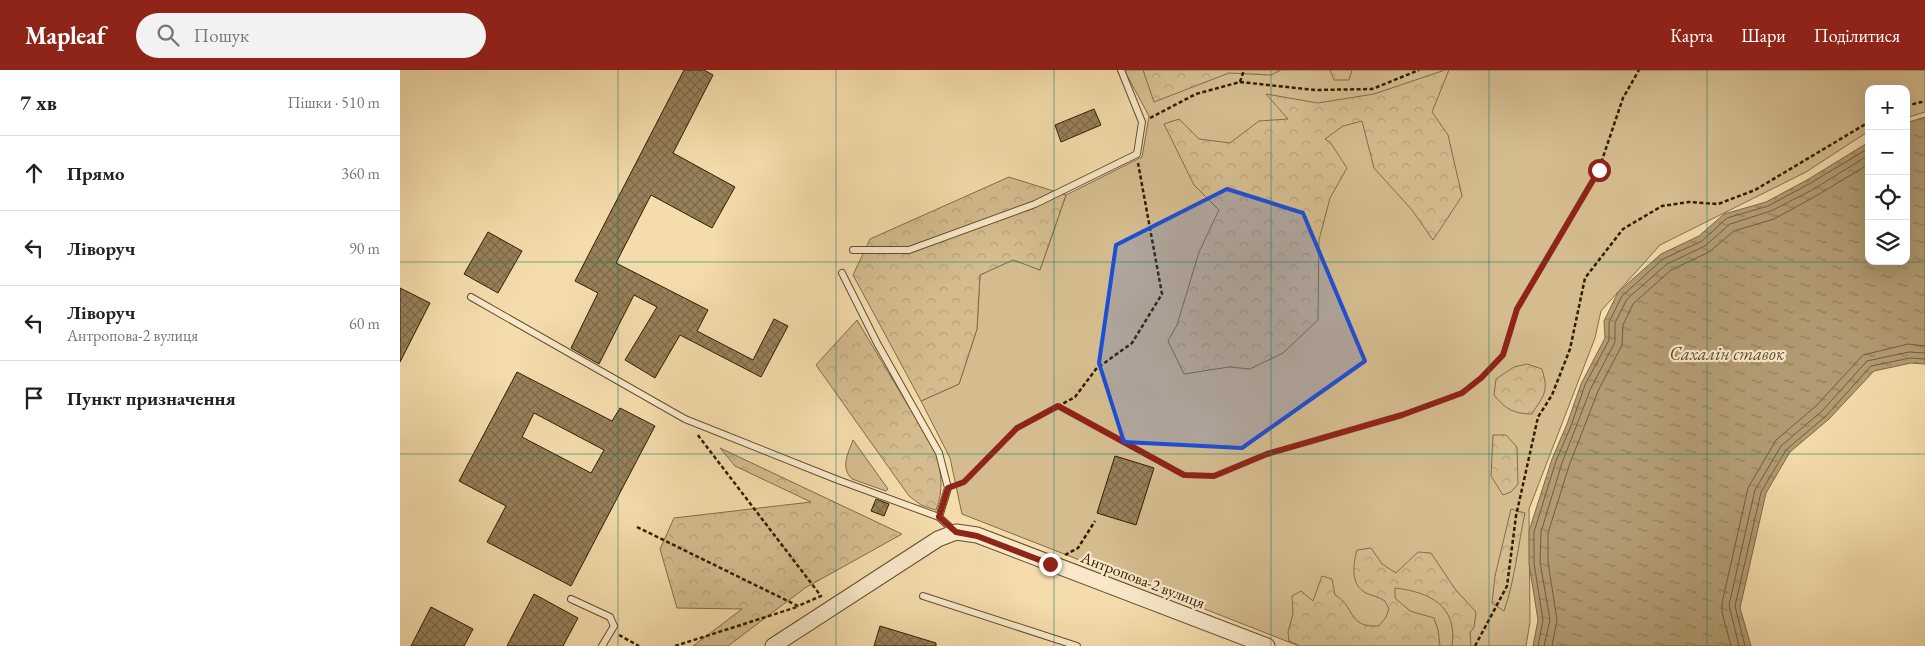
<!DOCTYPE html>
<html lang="uk">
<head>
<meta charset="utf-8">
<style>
	:root { --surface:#fff; --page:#f2f2f2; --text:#222; --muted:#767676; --line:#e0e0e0; --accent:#8f2418 }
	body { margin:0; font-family:"EB Garamond",serif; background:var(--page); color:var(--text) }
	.controls { position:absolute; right:15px; top:15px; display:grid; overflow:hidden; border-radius:10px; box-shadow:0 5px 20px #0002 }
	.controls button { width:45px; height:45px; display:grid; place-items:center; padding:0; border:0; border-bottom:1px solid var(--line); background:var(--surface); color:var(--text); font:25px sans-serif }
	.stop { position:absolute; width:15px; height:15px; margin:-11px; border:4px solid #8f2418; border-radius:50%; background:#fff }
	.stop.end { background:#8f2418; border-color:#fff; box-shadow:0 1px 5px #0008 }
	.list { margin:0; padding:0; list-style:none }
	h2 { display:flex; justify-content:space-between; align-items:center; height:65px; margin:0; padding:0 20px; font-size:21px }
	h2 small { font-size:16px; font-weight:400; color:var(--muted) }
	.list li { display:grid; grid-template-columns:32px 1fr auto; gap:15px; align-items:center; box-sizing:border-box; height:75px; padding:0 20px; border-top:1px solid var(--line) }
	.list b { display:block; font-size:19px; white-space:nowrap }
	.list p { margin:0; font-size:16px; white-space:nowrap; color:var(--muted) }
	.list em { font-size:16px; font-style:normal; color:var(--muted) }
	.icon { flex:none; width:28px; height:28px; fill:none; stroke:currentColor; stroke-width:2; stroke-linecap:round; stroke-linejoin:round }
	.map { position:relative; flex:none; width:1525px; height:576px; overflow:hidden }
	header { display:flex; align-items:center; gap:30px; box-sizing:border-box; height:70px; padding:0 25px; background:var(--accent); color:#fff }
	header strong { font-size:24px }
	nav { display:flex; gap:28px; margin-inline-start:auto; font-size:18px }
	.search { width:350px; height:45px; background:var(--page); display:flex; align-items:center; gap:12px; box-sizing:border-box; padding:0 18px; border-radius:28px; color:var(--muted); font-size:19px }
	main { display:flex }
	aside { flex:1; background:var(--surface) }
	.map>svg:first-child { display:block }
	.grass { fill:#d4bc8f; stroke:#826d48 }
	.forest { fill:url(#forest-crowns); stroke:#826d48 }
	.water { fill:url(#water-ripples); stroke:#7e6945 }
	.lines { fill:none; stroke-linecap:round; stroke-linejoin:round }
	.shore { stroke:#725c3a; stroke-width:1 }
	.building { fill:url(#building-cross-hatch); stroke:#311e01; fill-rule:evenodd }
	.service-casing { stroke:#624e2c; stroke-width:8 }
	.tertiary-casing { stroke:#624e2c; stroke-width:17 }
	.path { stroke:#311e01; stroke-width:2.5; stroke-dasharray:4 2.5; stroke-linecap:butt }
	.service { stroke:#f8e8c9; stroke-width:6 }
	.tertiary { stroke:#f8e8c9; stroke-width:15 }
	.route { stroke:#8f2418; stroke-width:6 }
	.marked { fill:#1d4ed8; fill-opacity:0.2; stroke:#1d4ed8; stroke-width:4; stroke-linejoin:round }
	.grid { fill:none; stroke:#0f766e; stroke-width:1; stroke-opacity:0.55 }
	.labels { text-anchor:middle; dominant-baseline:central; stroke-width:4.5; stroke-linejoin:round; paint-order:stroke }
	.street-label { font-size:16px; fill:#311e01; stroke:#f8e8c9 }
	.water-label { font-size:18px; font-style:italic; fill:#5e4a29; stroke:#f8e8c9 }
</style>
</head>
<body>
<header>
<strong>Mapleaf</strong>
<div class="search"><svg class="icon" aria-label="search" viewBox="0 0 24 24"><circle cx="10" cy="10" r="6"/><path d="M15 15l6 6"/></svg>Пошук</div>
<nav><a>Карта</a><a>Шари</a><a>Поділитися</a></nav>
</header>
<main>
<aside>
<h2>7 хв<small>Пішки · 510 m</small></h2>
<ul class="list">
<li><svg class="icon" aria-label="ahead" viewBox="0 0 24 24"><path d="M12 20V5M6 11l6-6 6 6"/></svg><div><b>Прямо</b></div><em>360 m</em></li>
<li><svg class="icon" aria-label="left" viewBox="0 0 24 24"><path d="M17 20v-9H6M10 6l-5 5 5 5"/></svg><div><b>Ліворуч</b></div><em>90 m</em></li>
<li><svg class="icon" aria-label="left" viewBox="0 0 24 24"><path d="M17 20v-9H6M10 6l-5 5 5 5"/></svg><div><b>Ліворуч</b><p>Антропова-2 вулиця</p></div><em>60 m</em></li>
<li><svg class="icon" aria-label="arrive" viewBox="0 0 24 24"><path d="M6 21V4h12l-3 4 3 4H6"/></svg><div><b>Пункт призначення</b></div></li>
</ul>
</aside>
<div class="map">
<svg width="1525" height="576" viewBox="0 0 1525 576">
	<defs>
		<pattern id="forest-crowns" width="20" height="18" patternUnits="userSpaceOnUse" patternTransform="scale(1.25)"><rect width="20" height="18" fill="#d4bc8f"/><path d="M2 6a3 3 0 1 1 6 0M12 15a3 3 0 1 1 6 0" fill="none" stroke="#b6a17a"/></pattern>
		<pattern id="water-ripples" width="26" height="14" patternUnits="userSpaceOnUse" patternTransform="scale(1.25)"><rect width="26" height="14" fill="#b29b72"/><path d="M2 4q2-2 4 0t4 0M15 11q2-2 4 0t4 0" fill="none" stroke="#917e5b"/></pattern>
		<pattern id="building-cross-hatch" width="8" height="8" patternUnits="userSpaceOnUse" patternTransform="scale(1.25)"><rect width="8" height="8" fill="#97815a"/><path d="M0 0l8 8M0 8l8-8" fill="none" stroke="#7c6948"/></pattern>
	</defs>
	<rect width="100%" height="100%" fill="#f5dcac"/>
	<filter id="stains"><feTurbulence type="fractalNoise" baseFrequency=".004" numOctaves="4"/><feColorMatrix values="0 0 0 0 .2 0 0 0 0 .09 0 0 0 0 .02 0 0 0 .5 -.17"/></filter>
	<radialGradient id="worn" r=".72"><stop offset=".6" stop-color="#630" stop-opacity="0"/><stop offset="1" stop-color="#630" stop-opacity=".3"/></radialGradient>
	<g class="grass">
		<path d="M724,0H1525V42L1506,48V19H1469V61L1406,102L1260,175L1201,241L1195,268L1129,439L1130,552L1126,576H899L562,444L550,388L521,331L559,314L577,259L580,205L613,189L640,200L666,125L742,87L749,46Z"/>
		<path d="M453,370L488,419L486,421L452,409C440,397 448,384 453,370Z"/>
	</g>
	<g class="forest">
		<path d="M743,0H881L871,5L829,3L754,32Z"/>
		<path d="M930,0H952L949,10H934Z"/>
		<path d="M1045,0H1049L1032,42L1048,65L1062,126L1033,170L1012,140L974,98L962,51L943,56L925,69L930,72L947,98L930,128L919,170L918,250L883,283L850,299L829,297L784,304L768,271L777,255L799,182L819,140L794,115L764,54L779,49L799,69L830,73L859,51L888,49L866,24L918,33L974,24Z"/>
		<path d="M609,107L666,125L640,200L613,190L580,205L577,259L559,314L521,331L453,205L470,169Z"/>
		<path d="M457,250L537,384C541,405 544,419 536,440L521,435L509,426L416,295Z"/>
		<path d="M1127,294L1142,299C1149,323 1144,324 1132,344C1114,344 1105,339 1094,325L1096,309L1114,297Z"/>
		<path d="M1093,365H1106L1117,377L1118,414L1111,422L1103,425L1091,406Z"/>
		<path d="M320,378L502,464L405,518L328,576H293L342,539L277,538L260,479L274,448L411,432L335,396Z"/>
		<path d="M1111,439L1125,443C1118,475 1115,510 1104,541L1092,533L1095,506Z"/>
		<path d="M971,478L982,494L996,503L1018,482L1031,483L1055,519L1076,542L1074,558L1070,562L1071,576H1052C1058,536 1030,522 995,518V528L1010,541L1034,548L1038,560L1040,576H900L889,571L888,562L893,544L892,526L901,521L913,531L922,506L932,509L935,525C956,537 947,558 979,556L986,547L989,539L985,531C979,527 973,526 966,523C950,515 953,494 957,480Z"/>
	</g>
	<path class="water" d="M1525,47V294L1511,293L1474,301L1429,349L1390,382L1366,423L1340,538L1351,576H1133L1138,550L1129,494V461L1152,389L1167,354L1181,314L1205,268L1204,251L1218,222L1261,184L1299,166L1324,144L1366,132L1407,110L1469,72V191H1506V53Z"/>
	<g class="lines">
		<g class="shore">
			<path d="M1138,576L1143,550L1134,493V462L1156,391L1171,356L1185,315L1209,270V252L1222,226L1263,189L1302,171L1327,148L1368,136L1409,114L1469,78"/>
			<path d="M1144,576L1150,550L1140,492L1141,462L1162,393L1191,318L1215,272V253L1227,229L1267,194L1305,176L1330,154L1371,141L1412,120L1469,85"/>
			<path d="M1152,576L1157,550L1148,492V463L1169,396L1198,321L1222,275L1223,255L1233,234L1271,200L1309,182L1334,161L1374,149L1416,126L1469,94"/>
			<path d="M1331,576L1322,542V533L1348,418L1376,370L1416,336L1463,285L1508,274L1525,276"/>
			<path d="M1339,576L1329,535L1355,420L1381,376L1422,341L1467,291L1509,282L1525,283"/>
			<path d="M1345,576L1335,536L1361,422L1386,380L1426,346L1471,296L1510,288L1525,289"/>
		</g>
	</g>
	<g class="building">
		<path d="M284,0H304L313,5L273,83L335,117L312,158L251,125L216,193L308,240L297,261L353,290L374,249L388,256L361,307L280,265L255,308L225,290L257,237L234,225L199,294L171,278L198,223L175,211Z"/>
		<path d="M694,39L701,55L661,72L655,55Z"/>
		<path d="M88,162L122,181L98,223L64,204Z"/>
		<path d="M0,218L30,233L0,292Z"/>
		<path d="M117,302L212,351L220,338L255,356L171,516L87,472L106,436L59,411ZM134,343L204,380L191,403L122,367Z"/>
		<path d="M715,386L754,398L736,455L697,443Z"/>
		<path d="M476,429L489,434L484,446L471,441Z"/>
		<path d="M134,524L178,548L163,576H107Z"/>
		<path d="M31,537L73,559L64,576H11Z"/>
		<path d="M480,556L536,573V576H474Z"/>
	</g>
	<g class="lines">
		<defs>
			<g id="service">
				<path d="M453,180H509L635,134L737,84L742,52L721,0"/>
				<path d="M442,203L477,273L539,383L548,418L539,447"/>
				<path d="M71,227L285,349L438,410L539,447L555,462"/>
				<path d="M523,526L677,576"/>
				<path d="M171,529L210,547L214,556L202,576"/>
			</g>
			<path id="tertiary" d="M373,576L538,469L556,462L577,465L867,576"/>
		</defs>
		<use href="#service" class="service-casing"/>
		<use href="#tertiary" class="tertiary-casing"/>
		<g class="path">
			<path d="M840,12L844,0"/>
			<path d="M1506,36L1525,31"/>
			<path d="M750,48L796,24L840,12L915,20L972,19L1019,0"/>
			<path d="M658,337L784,405L814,406L867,384L1002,345L1062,323L1081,308L1103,285L1117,239L1199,99L1223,28L1239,0"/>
			<path d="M556,415L564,412L617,359L675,327L696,299L732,273L762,224L738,93"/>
			<path d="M237,457L398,536L421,526L297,364"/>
			<path d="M665,485L678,478L695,451"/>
			<path d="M219,565L239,576"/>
			<path d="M275,576L397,537"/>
			<path d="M1075,576L1107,516L1116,446L1138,347L1152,325L1170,279L1185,208L1223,159L1262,136L1289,132L1318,134L1355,120L1469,52"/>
		</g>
		<use href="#service" class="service"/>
		<use href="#tertiary" class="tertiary"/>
	</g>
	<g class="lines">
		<path class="route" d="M650,494L577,466L556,462L539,447L548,418L564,412L617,358L658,336L784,405L814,406L867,384L1002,345L1062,323L1081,308L1103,285L1117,239L1199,100"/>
	</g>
	<path class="marked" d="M827,119L903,143L965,291L842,378L724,372L699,293L716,175Z"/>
	<path class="grid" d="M218,0V576M436,0V576M654,0V576M871,0V576M1089,0V576M1307,0V576M0,192H1525M0,384H1525"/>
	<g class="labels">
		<g class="street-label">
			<text transform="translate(743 510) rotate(21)">Антропова-2 вулиця</text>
		</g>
		<g class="water-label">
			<text x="1327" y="283">Сахалін ставок</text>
		</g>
	</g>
	<rect width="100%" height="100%" filter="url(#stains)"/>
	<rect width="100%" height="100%" fill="url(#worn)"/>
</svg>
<div class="controls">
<button>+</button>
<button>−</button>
<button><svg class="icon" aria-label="locate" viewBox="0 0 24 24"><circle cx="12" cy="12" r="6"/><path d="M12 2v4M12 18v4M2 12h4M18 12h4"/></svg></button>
<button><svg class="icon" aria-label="layers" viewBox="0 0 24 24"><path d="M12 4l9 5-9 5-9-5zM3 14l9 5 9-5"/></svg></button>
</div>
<div class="stop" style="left:1199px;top:100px"></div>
<div class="stop end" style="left:650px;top:494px"></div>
</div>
</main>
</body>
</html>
